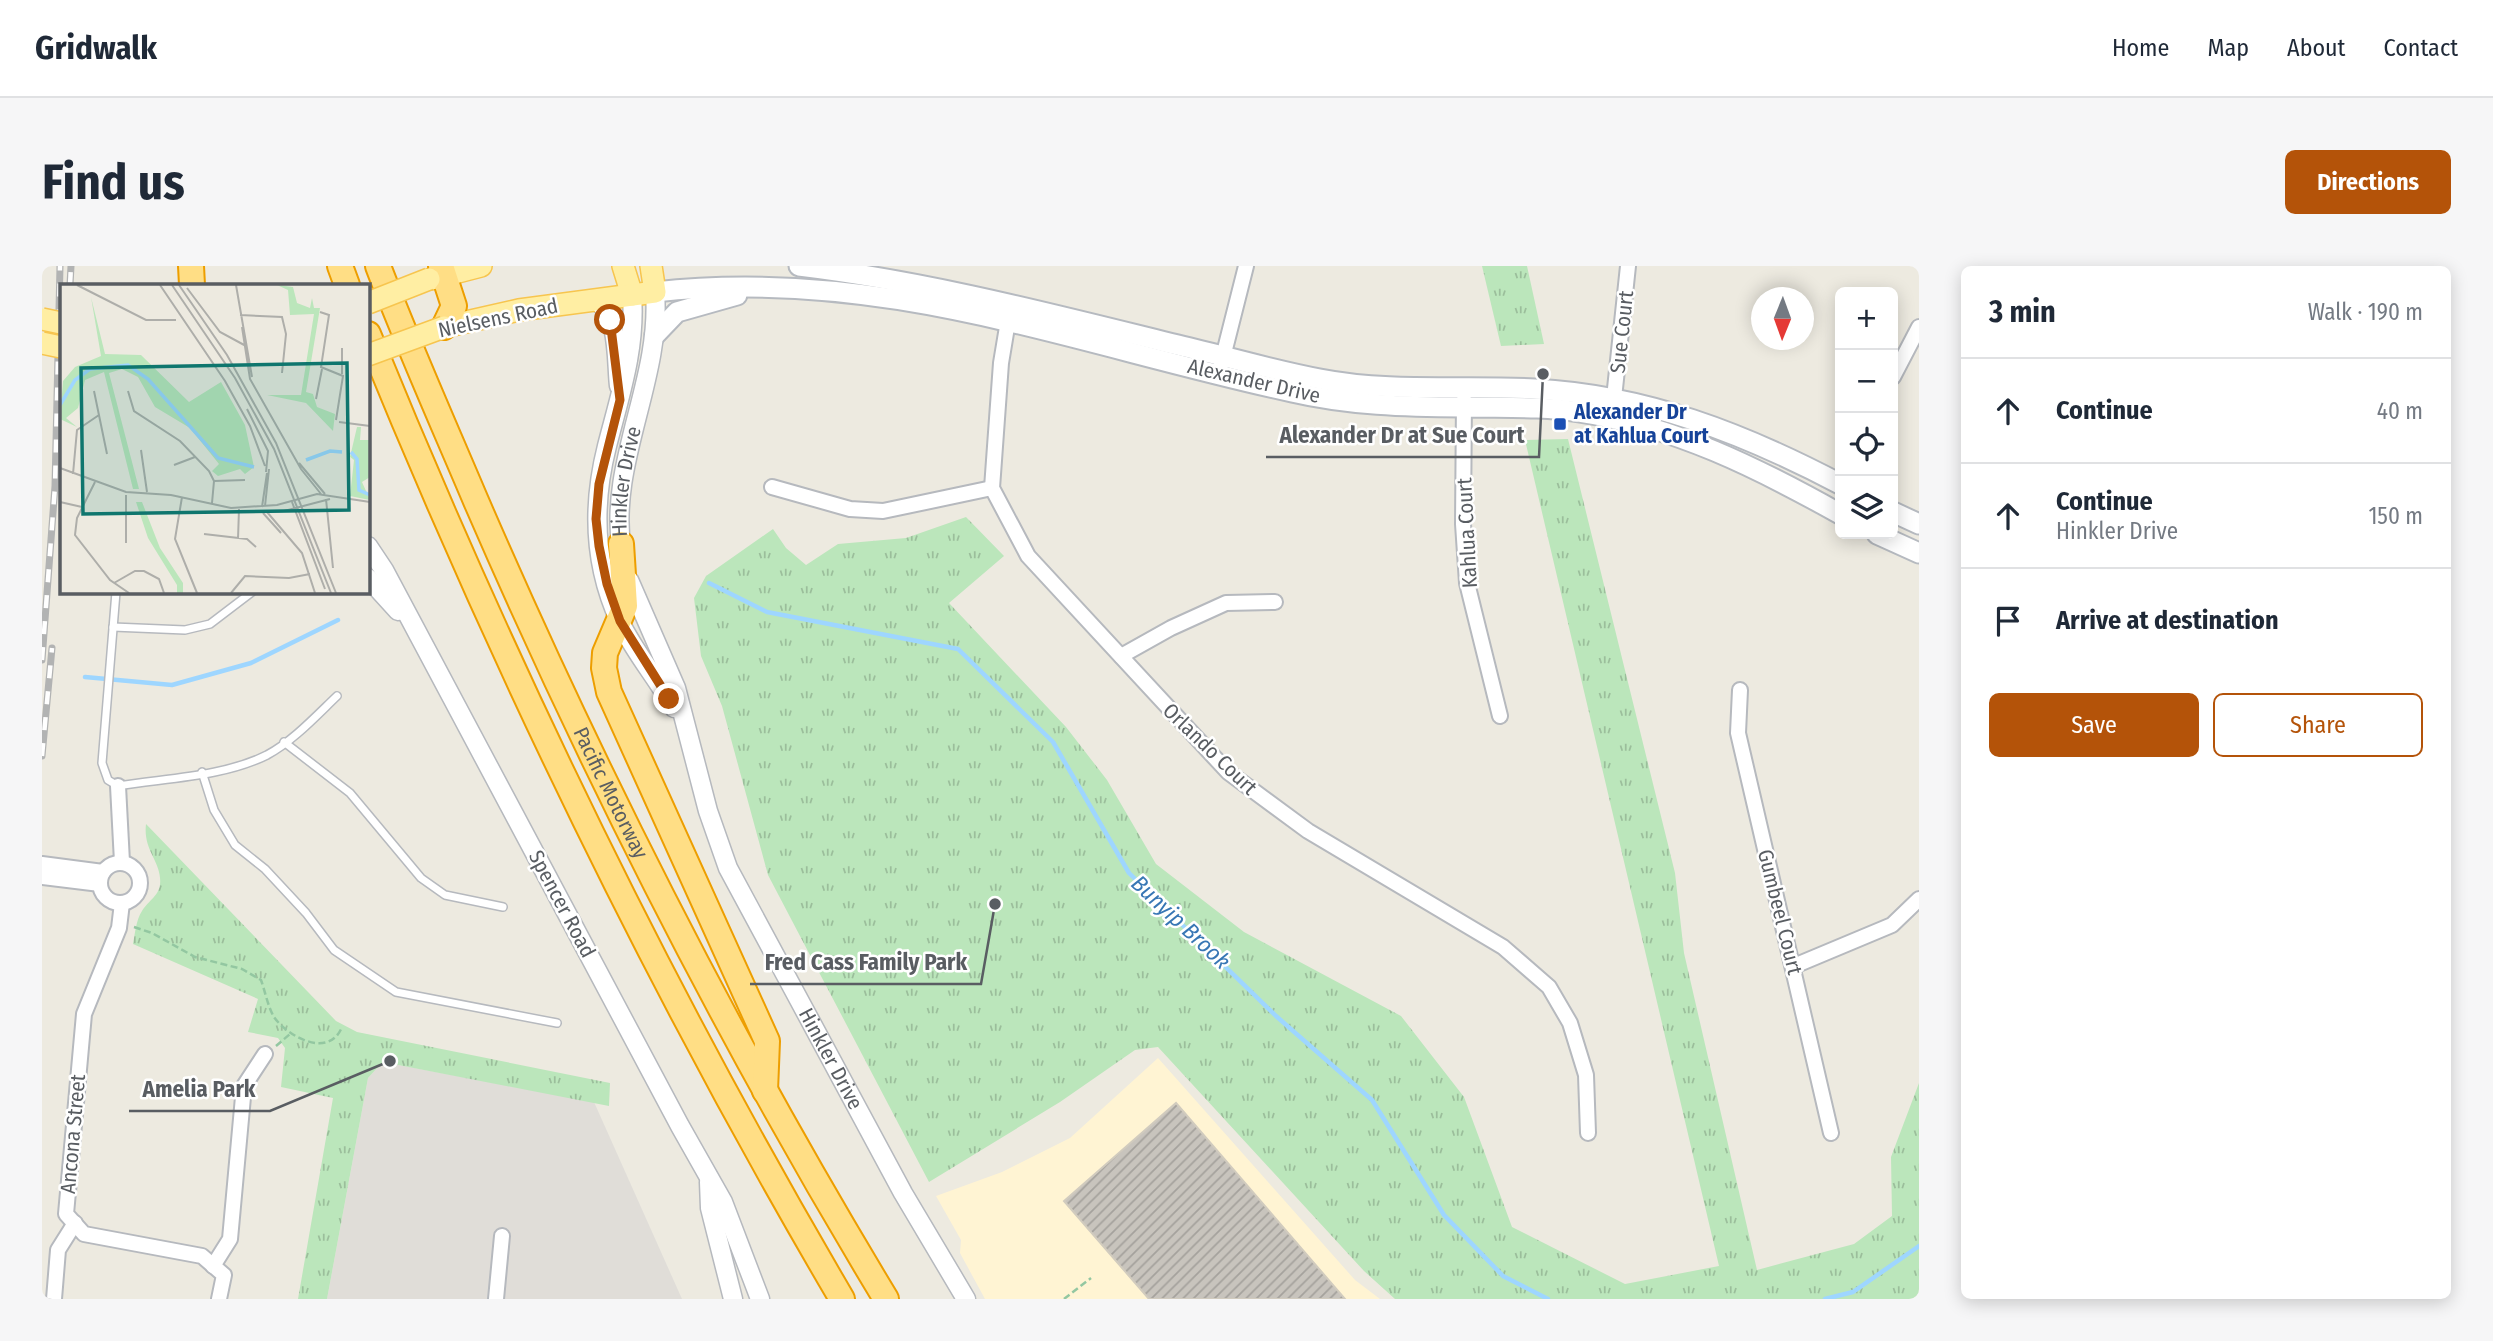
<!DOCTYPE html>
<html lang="en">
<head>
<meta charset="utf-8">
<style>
	:root { --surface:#fff; --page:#f6f6f7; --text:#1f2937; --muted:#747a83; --line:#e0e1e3; --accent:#b45309 }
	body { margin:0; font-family:"Fira Sans Condensed",sans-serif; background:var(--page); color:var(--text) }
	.controls { position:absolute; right:21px; top:21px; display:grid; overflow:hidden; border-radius:10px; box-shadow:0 4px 18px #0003 }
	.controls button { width:63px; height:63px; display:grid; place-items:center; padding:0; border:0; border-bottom:2px solid var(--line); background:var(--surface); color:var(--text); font:35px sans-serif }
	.compass { position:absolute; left:1709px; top:21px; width:63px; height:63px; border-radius:50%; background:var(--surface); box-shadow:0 4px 18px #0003; rotate:181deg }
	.stop { position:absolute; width:21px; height:21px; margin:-16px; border:5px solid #b45309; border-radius:50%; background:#fff }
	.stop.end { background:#b45309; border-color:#fff; box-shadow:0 2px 7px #0008 }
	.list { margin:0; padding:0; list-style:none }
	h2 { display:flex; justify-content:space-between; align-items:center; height:91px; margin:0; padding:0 28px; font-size:30px }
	h2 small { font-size:23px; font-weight:400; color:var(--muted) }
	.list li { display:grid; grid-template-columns:46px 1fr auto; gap:21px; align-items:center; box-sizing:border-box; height:105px; padding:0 28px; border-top:2px solid var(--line) }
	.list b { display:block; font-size:26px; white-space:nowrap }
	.list p { margin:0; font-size:23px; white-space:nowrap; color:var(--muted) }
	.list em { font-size:23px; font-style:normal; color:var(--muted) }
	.actions { display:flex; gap:14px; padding:21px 28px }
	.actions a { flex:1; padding:16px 0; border:2px solid var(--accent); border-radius:10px; text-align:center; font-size:24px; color:var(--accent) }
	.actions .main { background:var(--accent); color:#fff }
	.icon { flex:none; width:38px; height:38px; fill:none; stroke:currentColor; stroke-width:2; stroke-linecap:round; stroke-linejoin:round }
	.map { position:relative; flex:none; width:1877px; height:1033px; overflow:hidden; border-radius:10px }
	header { display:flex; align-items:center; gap:42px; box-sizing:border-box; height:98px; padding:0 35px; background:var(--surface); border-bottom:2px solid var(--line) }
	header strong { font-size:33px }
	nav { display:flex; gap:38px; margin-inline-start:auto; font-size:24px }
	.intro { display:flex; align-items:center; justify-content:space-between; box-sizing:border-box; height:168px; padding:0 42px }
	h1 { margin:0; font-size:49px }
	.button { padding:18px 32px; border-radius:10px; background:var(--accent); color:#fff; font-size:24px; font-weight:700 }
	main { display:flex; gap:42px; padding:0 42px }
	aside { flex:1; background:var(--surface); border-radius:10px; box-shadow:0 4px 18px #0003 }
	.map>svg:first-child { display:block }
	.commercial { fill:#fff4d3 }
	.industrial { fill:#e0ddd8 }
	.grass { fill:url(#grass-tufts) }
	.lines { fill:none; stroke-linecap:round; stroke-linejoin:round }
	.stream { stroke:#9ed6ff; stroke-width:4.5 }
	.building { fill:url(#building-hatch); stroke:#d1cbbe; stroke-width:2 }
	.service-casing { stroke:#b6b9be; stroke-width:10 }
	.minor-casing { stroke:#b6b9be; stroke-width:18 }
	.tertiary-casing { stroke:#b6b9be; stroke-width:21 }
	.secondary-casing { stroke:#b6bac0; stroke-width:23 }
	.primary-casing { stroke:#f7c54f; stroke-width:24 }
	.motorway-casing { stroke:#ed9e00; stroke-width:28 }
	.path { stroke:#93c7a1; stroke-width:2.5; stroke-dasharray:7 3.5; stroke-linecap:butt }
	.service { stroke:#fff; stroke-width:7 }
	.minor { stroke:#fff; stroke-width:14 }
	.tertiary { stroke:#fff; stroke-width:18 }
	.secondary { stroke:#fff; stroke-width:19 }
	.primary { stroke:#ffeea3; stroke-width:21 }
	.motorway { stroke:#ffde85; stroke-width:24 }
	.rail-casing { stroke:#b2b3b3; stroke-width:7 }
	.rail { stroke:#fff; stroke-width:4.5; stroke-dasharray:13; stroke-linecap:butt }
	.primary-bridge-casing { stroke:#f7c54f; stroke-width:24; stroke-linecap:butt }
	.primary-bridge { stroke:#ffeea3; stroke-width:21 }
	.route { stroke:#b45309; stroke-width:9 }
	.transit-dot { fill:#1a4fb4; stroke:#fff; stroke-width:2.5 }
	.labels { text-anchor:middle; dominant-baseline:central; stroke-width:5; stroke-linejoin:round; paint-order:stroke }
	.street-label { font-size:21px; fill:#595d62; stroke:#fff }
	.transit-label { font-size:21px; font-weight:bold; fill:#164399; stroke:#fff; text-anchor:start }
	.water-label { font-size:23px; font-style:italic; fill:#3877b5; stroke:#fff }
	.inset-river { fill:none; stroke:#9ed6ff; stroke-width:3.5 }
	.inset-road { fill:none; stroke:#aeaeaa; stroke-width:2 }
	.view { fill:#0f766e; fill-opacity:0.15; stroke:#0f766e; stroke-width:3.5 }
	.inset-edge { fill:none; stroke:#595d62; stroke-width:3.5 }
	.leader { fill:none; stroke:#595d62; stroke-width:2.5 }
	.callout-dot { fill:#595d62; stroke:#fff; stroke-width:2.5 }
	.callout-label { font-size:23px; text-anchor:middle; font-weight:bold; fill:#595d62; stroke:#fff; stroke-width:5; stroke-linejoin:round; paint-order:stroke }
</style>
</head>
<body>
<header>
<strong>Gridwalk</strong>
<nav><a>Home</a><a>Map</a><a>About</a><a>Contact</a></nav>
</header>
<div class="intro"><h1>Find us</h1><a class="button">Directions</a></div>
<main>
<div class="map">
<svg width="1877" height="1033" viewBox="0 0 1877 1033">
	<defs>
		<pattern id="grass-tufts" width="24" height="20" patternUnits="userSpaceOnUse" patternTransform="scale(1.75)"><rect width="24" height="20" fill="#bbe6bb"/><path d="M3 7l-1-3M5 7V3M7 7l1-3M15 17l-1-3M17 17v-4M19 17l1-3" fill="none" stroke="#9bbe9b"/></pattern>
		<pattern id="building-hatch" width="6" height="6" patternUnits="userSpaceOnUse" patternTransform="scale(1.75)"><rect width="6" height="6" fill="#c8c4bd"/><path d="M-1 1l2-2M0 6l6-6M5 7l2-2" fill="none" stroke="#a5a29d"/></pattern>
	</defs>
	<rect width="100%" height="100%" fill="#edeae0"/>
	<path class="commercial" d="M1116,792L1313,1014L1338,1033H943L918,987L919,974L894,930L960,906L1028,872Z"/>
	<path class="industrial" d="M346,797L552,836L640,1033H285L326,812L336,801Z"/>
	<g class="grass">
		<path d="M1440,0H1485L1502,78L1459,80Z"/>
		<path d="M1526,173L1633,607L1642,687L1715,1004L1812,978L1850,950L1849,891L1877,817V1033H1353L1322,1005L1116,781L1093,784L1018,836L887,916L726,609L680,440L659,390L652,332L664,310L731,263L744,282L764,299L796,278L864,272L924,251L962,290L907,337L1024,461L1065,514L1114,598L1202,666L1359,750L1422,831L1470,961L1583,1018L1677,1000L1483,174Z"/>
		<path d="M104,558L294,755L315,766L568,817L567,840L346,797L336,801L326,812L285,1033H256L291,832L239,821L243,782L236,772L206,766L216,733L91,678C93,668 94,654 100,645C107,633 120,629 118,612C117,594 101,583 104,558Z"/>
	</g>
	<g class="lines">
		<g class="stream">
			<path d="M667,317L725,346L916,383L1011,476L1087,607L1234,750L1330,834L1402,949L1461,1010L1506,1033"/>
			<path d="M43,411L130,419L209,397L296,354"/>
			<path d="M1783,1033L1811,1026L1877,980"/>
		</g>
	</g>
	<path class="building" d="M1134,837L1303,1033H1107L1022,935Z"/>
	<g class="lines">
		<defs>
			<g id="service">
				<path d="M74,326L60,497L66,514L76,520C124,512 181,511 225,489C251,475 274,450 295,430"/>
				<path d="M71,361L143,364L168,358L210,326"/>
				<path d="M242,476L308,527L379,612L403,629L461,641"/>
				<path d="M160,506L172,544L193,579L223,603L264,647L292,684L354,726L515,757"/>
			</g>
			<g id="minor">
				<path d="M967,49L959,97L950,222L986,290L1186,506L1266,565L1461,681L1507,721L1528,757L1544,809L1546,867"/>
				<path d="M1179,99L1204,0"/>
				<path d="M1851,111L1877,61"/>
				<path d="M1572,132L1586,0"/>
				<path d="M1422,133L1421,258L1425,317L1458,450"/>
				<path d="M730,221L808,243L841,245L950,222"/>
				<path d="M1079,390L1129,362L1184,337L1233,336"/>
				<path d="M1698,424L1696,467L1789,867"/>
				<path d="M76,520L80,596"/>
				<circle cx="78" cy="617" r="20"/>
				<path d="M0,598L61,606"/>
				<path d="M0,611L58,618"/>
				<path d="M80,637L77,662L42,748L24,948L42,968L160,990L182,1009L177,1033"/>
				<path d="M1752,700L1850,659L1877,633"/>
				<path d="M171,1000L188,973L202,820L223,788"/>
				<path d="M12,1033L16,984L33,957"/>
				<path d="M454,1033L460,970"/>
			</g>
			<g id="tertiary">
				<path d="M590,29C594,82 578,129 565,180C550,239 552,300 578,356C593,387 615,412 632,442"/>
				<path d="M553,34C578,48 574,95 577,120"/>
				<path d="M326,280L342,304L638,860L681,936L718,1033"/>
				<path id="s1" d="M580,287C565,197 620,115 613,26"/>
				<path d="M326,312L356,345"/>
				<path id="s2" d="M587,314L634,422L666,545L686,602L861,927L924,1033"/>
				<path d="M667,916L668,942L691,1033"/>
			</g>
			<g id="secondary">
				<path d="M757,0C891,16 1021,51 1152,83C1194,93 1235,105 1278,113C1350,127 1420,119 1493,123C1603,129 1701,167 1798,218"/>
				<path d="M613,26C841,0 1033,79 1250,126C1306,139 1364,141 1421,141C1460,142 1499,140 1537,146C1632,160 1716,202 1798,248"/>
				<path d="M613,69L635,46L695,29"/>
				<path d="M1851,246L1877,258"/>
				<path d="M1835,268L1877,287"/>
			</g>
			<g id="primary">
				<path d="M581,0L590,29"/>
				<path d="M389,13L439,0"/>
				<path d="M402,61L477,44L613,26L609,0"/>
			</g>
			<g id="motorway">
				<path d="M149,0L150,19"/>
				<path d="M298,0L305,19"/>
				<path id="s3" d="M336,0C366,79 401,157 434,235C553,510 689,777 844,1033"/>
				<path d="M399,0L412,40L402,61"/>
				<path d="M326,68C462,402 617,722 800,1033"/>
				<path d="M579,278L583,340L563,387L562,402L567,426L725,775L723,825"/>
			</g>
		</defs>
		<use href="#service" class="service-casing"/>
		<use href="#minor" class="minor-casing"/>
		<use href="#tertiary" class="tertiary-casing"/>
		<use href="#secondary" class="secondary-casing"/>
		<use href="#primary" class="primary-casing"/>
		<use href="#motorway" class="motorway-casing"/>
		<g class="path">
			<path d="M92,661L110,667L153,691L200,703L219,714C223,725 226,741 232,751C246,771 287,793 300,761"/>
			<path d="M234,780L248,768"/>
			<path d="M1022,1033L1049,1012"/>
		</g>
		<use href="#service" class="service"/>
		<use href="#minor" class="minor"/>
		<use href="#tertiary" class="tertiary"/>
		<use href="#secondary" class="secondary"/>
		<use href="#primary" class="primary"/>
		<use href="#motorway" class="motorway"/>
		<defs>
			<g id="rail">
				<path d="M28,19L29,0"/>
				<path d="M0,394L13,220L18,0"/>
				<path d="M0,490L10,382"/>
			</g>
		</defs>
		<use href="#rail" class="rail-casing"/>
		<use href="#rail" class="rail"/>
		<defs>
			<g id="primary-bridge">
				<path d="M326,37L387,13"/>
				<path d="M0,53L19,57"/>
				<path d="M0,77L19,81"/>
				<path d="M326,89L402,61"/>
			</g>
		</defs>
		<use href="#primary-bridge" class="primary-bridge-casing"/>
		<use href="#primary-bridge" class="primary-bridge"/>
	</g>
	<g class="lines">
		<path class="route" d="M568,54L578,134L557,218L554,253L557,280L565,318L578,355L627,433"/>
	</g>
	<rect class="transit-dot" x="1511" y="151" width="14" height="14" rx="3.5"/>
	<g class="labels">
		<g class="street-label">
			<text transform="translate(456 52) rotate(-12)">Nielsens Road</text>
			<text transform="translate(1580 66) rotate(-84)">Sue Court</text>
			<text transform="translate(1212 115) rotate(13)">Alexander Drive</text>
			<text stroke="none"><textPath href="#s1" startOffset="72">Hinkler Drive</textPath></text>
			<text transform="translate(1425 267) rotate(-93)">Kahlua Court</text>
			<text transform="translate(1168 483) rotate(44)">Orlando Court</text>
			<text stroke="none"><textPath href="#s3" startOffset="576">Pacific Motorway</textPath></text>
			<text transform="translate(520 638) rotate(62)">Spencer Road</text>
			<text transform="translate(1738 646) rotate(76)">Gumbeel Court</text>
			<text stroke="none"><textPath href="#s2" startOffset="522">Hinkler Drive</textPath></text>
			<text transform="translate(31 868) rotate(-85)">Ancona Street</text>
		</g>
		<g class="transit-label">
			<text x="1532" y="146">Alexander Dr<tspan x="1532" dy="24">at Kahlua Court</tspan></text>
		</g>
		<g class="water-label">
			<text transform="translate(1139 656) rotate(43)">Bunyip Brook</text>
		</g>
	</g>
	<g transform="translate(18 18)">
		<rect width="310" height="310" fill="#edeae0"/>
		<path d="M217,1L233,3L237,19L250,24L252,14L254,24H260L246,108L253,110L257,123L275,130L273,147L246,119L207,111H241L254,30L230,31L228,6ZM31,13L45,70L81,71L129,118L161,98L185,141L194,183L185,190L180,185L158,192L152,187L159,180L130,144L95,123L78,93L62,85L49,89L79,205H73L44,88L25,96L18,124L6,134L17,143L0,135L3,97L15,83L41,72ZM297,143H301L300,156H310V193L302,198L310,216L290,212L294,176L290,173ZM76,218H82L100,264L123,299V309H117V301L88,254Z" fill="#bbe6bb"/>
		<path class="inset-river" d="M0,121L15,96L30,85L68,81L88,95L158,174L194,183M291,168L297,175L299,206L310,211M246,176L270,167L282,168"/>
		<path class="inset-road" d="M17,1L86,36H116M100,1L165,97L190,142L205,182M112,1L175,94L214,165L271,309M119,1L167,71L216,159L276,309M176,1L192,93M127,4L160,48L186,62M260,28L269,31L261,83L283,92L276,136M180,31L222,33L226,50L222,89M182,43L190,95L241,185L261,210M282,64V90M34,107L47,170M68,107L74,127L120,157L149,187L154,197L152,219M256,115L262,85M187,125L208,167L206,188M279,138L310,142M81,166L87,208M239,179L265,210M114,181L135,173M0,184L66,208L111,211L171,224L217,221L257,210L310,218M13,190L17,146L39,131M154,197L185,196M35,198L17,234L15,251L50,296L69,309M66,211V259M122,213L115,255L137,309M266,215L273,284M0,218L22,223M232,218L265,305M205,222L209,185M202,223L207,189M192,228L224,227L270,215M207,228L242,269L255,309M203,229L221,249M144,250L187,255L196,263M178,255L179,225M54,299L75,287H84L99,295L104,309M171,309L185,292L229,294L250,290"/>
		<path class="view" d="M287,79L289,226L23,230L21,84Z"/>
		<rect width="310" height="310" class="inset-edge"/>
	</g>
	<path class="leader" d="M1501 108L1497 191H1224M953 638L939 718H708M348 795L228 845H87"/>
	<g class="callout-dot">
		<circle cx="1501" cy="108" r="7"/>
		<circle cx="953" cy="638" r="7"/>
		<circle cx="348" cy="795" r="7"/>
	</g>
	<g class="callout-label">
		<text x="1360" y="177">Alexander Dr at Sue Court</text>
		<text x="824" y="704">Fred Cass Family Park</text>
		<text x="157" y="831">Amelia Park</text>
	</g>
</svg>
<div class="controls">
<button>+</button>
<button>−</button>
<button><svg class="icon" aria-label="locate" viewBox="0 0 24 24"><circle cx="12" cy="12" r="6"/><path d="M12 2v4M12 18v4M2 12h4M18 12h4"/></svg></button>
<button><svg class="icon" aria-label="layers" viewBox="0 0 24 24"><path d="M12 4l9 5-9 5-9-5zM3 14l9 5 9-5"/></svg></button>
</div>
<svg class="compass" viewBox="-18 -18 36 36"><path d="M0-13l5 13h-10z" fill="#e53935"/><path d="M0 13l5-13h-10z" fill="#747a83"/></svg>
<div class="stop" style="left:568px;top:54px"></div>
<div class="stop end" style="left:627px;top:433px"></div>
</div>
<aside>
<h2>3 min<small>Walk · 190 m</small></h2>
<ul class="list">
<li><svg class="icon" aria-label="ahead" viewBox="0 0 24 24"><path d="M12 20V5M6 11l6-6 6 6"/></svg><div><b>Continue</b></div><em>40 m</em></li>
<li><svg class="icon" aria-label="ahead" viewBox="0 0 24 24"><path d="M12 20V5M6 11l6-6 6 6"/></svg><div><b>Continue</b><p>Hinkler Drive</p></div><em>150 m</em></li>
<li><svg class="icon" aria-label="arrive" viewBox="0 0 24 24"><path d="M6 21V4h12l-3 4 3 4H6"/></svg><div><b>Arrive at destination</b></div></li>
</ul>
<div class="actions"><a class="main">Save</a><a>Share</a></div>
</aside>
</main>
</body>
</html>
